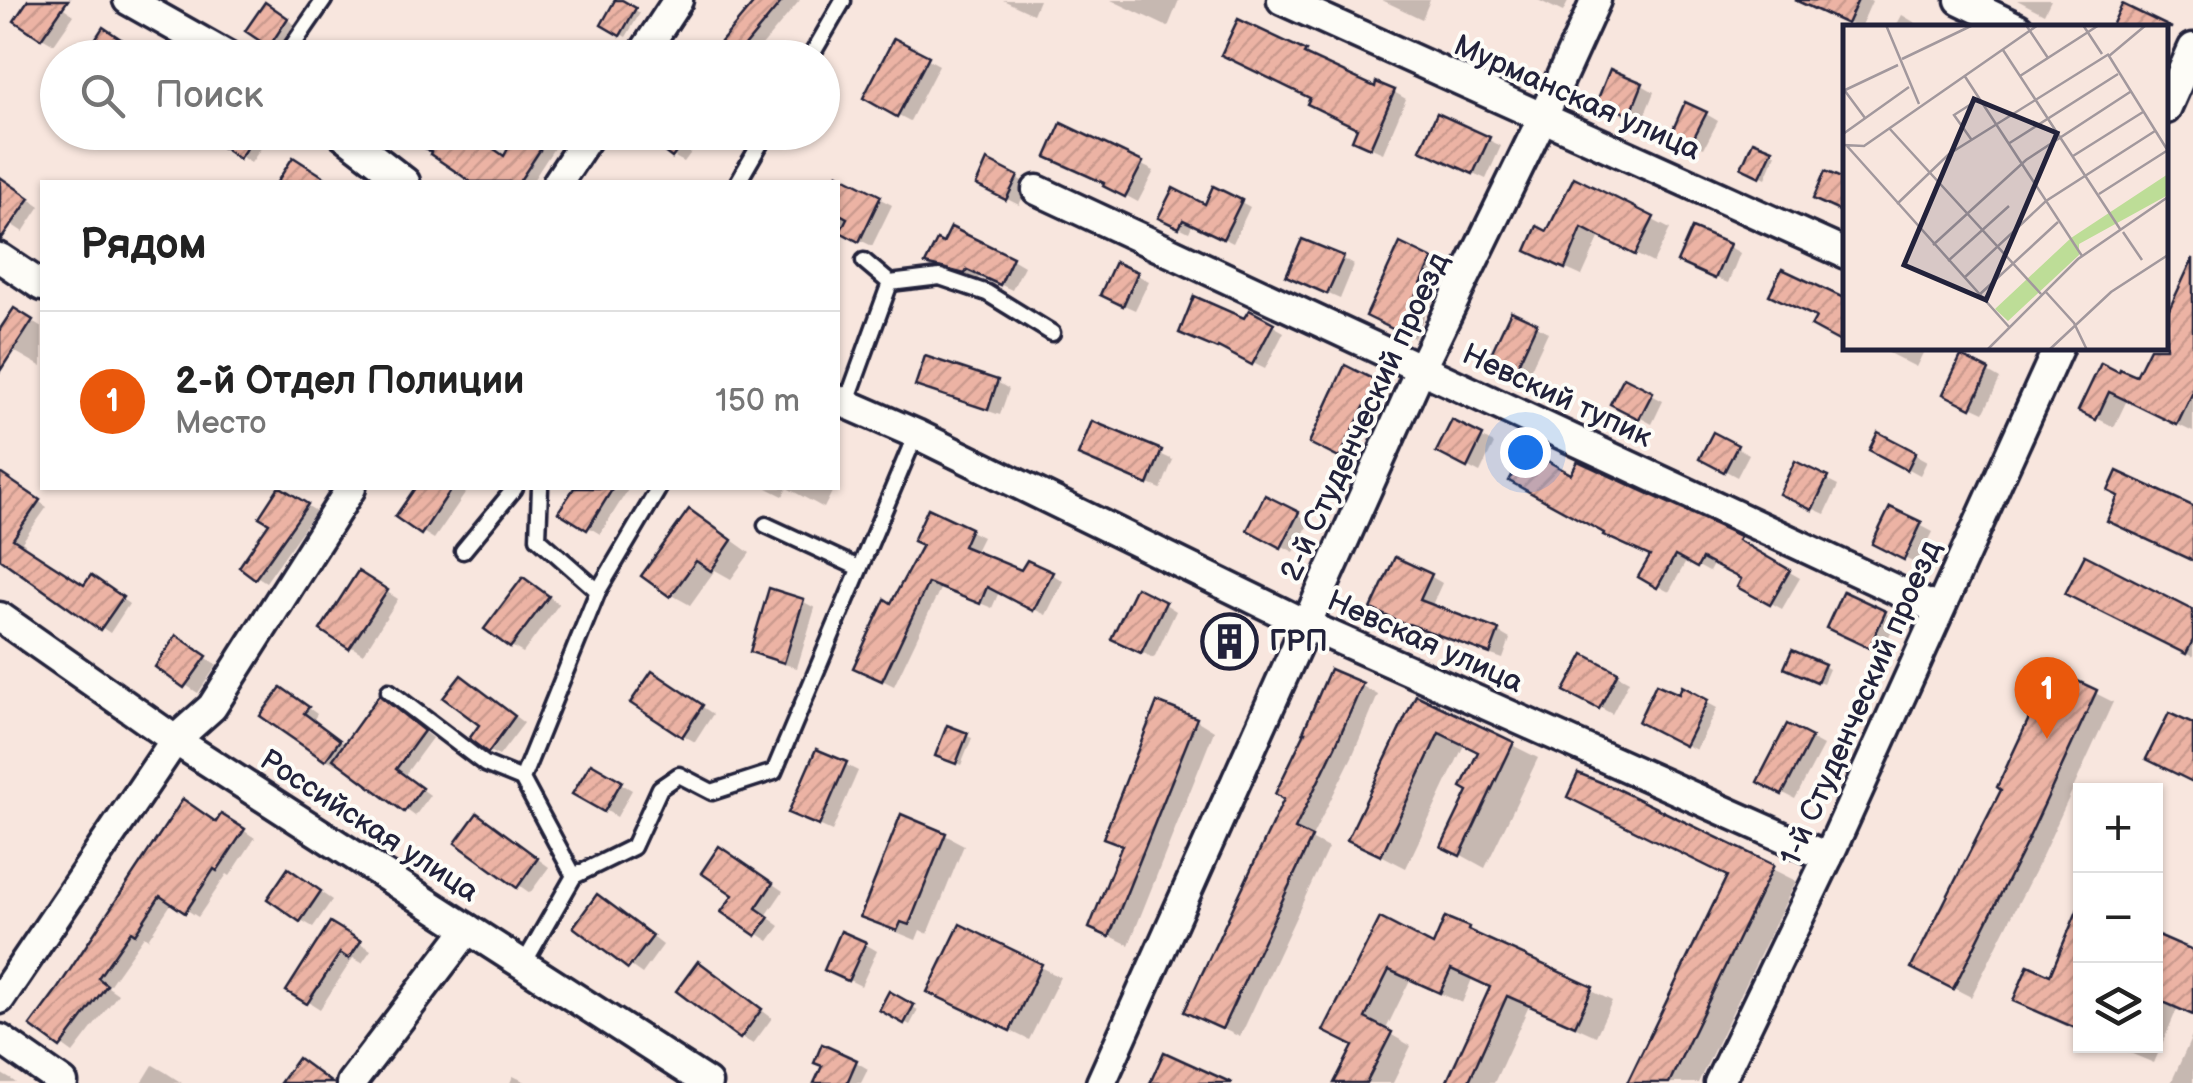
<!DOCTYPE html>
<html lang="ru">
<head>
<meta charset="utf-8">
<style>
	:root { --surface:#fff; --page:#f2f2f2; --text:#222; --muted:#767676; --line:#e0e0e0; --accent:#ea580c }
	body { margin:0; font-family:"Balsamiq Sans",sans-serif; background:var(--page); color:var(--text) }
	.controls { position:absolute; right:30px; bottom:30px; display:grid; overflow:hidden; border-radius:0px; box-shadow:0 2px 8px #0004 }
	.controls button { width:90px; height:90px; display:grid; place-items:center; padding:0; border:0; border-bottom:2px solid var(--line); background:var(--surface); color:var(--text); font:50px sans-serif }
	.you { position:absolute; left:1525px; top:452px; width:35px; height:35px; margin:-25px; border:8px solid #fff; border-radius:50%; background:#1a73e8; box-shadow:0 0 0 15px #1a73e833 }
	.badge { display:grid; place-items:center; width:65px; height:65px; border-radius:50%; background:var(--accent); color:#fff; font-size:32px; font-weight:700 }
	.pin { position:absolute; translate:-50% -82px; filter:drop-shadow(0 2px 5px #0008) }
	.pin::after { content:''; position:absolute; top:52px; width:35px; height:30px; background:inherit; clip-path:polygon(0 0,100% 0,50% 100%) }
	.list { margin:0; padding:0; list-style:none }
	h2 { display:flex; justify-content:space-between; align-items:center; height:130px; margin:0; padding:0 40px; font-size:42px }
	h2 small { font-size:32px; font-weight:400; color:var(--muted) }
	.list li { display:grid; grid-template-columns:65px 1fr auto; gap:30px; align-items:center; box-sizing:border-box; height:180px; padding:0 40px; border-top:2px solid var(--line) }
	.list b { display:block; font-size:38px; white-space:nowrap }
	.list p { margin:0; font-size:32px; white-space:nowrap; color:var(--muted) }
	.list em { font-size:32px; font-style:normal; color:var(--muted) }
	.icon { flex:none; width:55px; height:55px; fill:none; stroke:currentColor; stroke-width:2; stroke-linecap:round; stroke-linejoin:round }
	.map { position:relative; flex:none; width:2193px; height:1083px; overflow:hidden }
	.search { position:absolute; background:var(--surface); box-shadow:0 2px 8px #0004; left:40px; top:40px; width:800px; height:110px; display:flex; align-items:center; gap:25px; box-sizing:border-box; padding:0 35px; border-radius:55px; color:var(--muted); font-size:38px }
	.panel { position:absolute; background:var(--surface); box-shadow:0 2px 8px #0004; left:40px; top:180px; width:800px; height:310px; border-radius:0px }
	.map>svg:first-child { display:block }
	.shadow { fill:#0003 }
	.building { fill:url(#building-hatch); stroke:#22223b; stroke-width:2.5 }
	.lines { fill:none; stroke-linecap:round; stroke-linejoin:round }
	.lane-casing { stroke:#22223b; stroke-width:21 }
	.street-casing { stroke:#22223b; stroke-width:35 }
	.lane { stroke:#fdfcf7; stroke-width:14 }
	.street { stroke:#fdfcf7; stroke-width:28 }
	.labels { text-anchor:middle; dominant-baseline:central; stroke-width:8; stroke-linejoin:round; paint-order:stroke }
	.street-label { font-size:30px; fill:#22223b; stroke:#fdfcf7 }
	.poi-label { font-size:30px; font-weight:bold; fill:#22223b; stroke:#fdfcf7; text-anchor:start }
	.inset-road { fill:none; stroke:#a2989d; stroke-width:2.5 }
	.view { fill:#22223b; fill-opacity:0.15; stroke:#22223b; stroke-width:5 }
	.inset-edge { fill:none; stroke:#22223b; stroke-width:5 }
</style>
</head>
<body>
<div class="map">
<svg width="2193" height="1083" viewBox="0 0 2193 1083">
	<defs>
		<pattern id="building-hatch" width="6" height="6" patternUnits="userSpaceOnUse" patternTransform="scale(2.5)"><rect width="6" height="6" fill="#ecb3a4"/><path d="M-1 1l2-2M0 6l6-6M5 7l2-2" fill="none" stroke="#ca9a8e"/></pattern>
	</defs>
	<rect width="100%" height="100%" fill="#f8e6de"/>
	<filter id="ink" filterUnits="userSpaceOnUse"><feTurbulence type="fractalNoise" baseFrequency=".01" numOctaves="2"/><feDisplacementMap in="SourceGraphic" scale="20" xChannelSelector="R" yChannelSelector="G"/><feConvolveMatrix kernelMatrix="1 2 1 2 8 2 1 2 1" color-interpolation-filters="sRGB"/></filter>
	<g filter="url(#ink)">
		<g class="shadow">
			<path d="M31,0H52L74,15L54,44L42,37Z"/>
			<path d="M618,0L640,13L626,37L604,24Z"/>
			<path d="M759,0H800L752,58H711Z"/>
			<path d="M1003,0H1039L1033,14Z"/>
			<path d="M1111,0H1179L1168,27Z"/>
			<path d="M1382,0H1430L1422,19Z"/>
			<path d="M1538,0H1569L1563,12Z"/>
			<path d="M1809,0H1870L1872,1L1860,28H1857Z"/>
			<path d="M2017,0H2051L2044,14Z"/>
			<path d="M277,13L299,27L282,52L270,45Z"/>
			<path d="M1902,15L1924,28H1895Z"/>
			<path d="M1240,22L1376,90L1394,92L1406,99L1383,153L1367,146L1360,128L1313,98Z"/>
			<path d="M895,41L939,65L910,121L866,98Z"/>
			<path d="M338,48L348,54L353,58H331Z"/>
			<path d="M1642,85L1654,92L1643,119L1612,107Z"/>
			<path d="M1706,114L1718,121L1704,148L1686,140Z"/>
			<path d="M1062,126L1154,171L1138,202L1106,185Z"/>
			<path d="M203,132H259L268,138L251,163Z"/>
			<path d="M527,132L554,148L532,182H478L433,153L505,159Z"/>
			<path d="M651,132H706L684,162L673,156Z"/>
			<path d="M1489,140L1501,146L1486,179L1436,156Z"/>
			<path d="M1772,152L1776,154L1766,178L1744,167Z"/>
			<path d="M838,177L892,205L872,246L838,229V231L836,182Z"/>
			<path d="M1017,178L1029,185L1019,205L991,191Z"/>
			<path d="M1575,180L1670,229L1653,263L1600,236L1582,276L1546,260L1548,234Z"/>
			<path d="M0,190H17L40,206L23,232L0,217Z"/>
			<path d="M1241,202L1250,207L1233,243L1193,223L1189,232L1171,223L1206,207Z"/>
			<path d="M1728,246L1740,253L1728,283L1692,268Z"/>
			<path d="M1342,258L1354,265L1340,299L1301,282Z"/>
			<path d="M1012,259L1024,266L1012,290L980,275L978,279L940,270L929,263Z"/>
			<path d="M1432,261L1443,268L1423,312L1426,313L1414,338L1381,322Z"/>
			<path d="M2193,264V432L2127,400L2114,427L2081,410L2102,366L2137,380L2153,348H2166V321Z"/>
			<path d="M1116,265L1149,281L1135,310L1115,301Z"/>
			<path d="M14,311L42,328V367L0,343V333Z"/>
			<path d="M1250,313L1284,332L1265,369L1231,352L1230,354L1194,338L1245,322Z"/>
			<path d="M1536,326L1548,332L1526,379L1502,368Z"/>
			<path d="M1879,348H1918L1924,351L1916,367Z"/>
			<path d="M1347,368L1388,390L1352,463L1324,449Z"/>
			<path d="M1988,372L2000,379L1984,412L1958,400Z"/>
			<path d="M1625,381L1663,401L1652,424L1613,403Z"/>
			<path d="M997,382L1009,389L1000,415L930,391L918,384Z"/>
			<path d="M1453,423L1494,444L1480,473L1451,458Z"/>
			<path d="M1094,424L1173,460L1161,489L1093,461Z"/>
			<path d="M1714,435L1749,454L1737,477L1702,458Z"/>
			<path d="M1879,435L1927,461L1920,475L1872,449Z"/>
			<path d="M0,475L47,507L22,542L25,544L23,548L85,588L99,583L129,604L110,633L21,572L0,556Z"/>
			<path d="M1572,477L1738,539L1749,545L1747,548L1800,578L1782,609L1740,586L1744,578L1714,563L1709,572L1687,560L1669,592L1641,577L1653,556Z"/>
			<path d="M1826,480L1838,486L1825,514L1794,500Z"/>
			<path d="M418,488H462L467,491L434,539L398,517Z"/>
			<path d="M577,488H629L600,534L562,511Z"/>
			<path d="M767,488H825L832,492L824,508L787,488L783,496Z"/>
			<path d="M280,489L316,511L266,582L242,567L272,522Z"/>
			<path d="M1266,498L1310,521L1294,552L1263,536Z"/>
			<path d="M1891,510L1933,532L1917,564L1887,550Z"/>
			<path d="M929,511L982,537L974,553L1023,574H1052L1063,581L1046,615L999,592L992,608L941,587L894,686L868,673L893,606L925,545Z"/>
			<path d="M708,523L750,553L731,579L715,570L690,605L672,595Z"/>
			<path d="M359,574L398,599L363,654L323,629Z"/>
			<path d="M1430,576L1442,583L1431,607L1498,632L1510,639L1503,659L1421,631L1386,615Z"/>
			<path d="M536,587L559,604L523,653L511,646Z"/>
			<path d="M802,601L815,608L797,668L765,658L752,651Z"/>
			<path d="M1165,604L1176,611L1154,658L1126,645Z"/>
			<path d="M2087,604L2193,613V657Z"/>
			<path d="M1885,613L1896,620L1882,653L1841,634Z"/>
			<path d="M1224,631L1250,644L1244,657L1217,644Z"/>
			<path d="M189,646L217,665L198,693L158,667Z"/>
			<path d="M1585,657L1629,681L1612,714L1568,690Z"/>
			<path d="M1824,666L1829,669L1823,683L1792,670Z"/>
			<path d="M664,681L713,714L695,742L683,735Z"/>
			<path d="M472,684L524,723L499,756L489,751Z"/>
			<path d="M1362,686L1378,695L1352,757L1311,839L1328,848L1240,1037L1204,1020Z"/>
			<path d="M1684,690L1717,708L1696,750L1641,721L1680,697Z"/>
			<path d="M2095,693L2113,702L2043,854L1971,997L1932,977Z"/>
			<path d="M291,695L317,714L313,721L346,745L389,704L432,738L404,776L430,795L415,816L338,760L336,764L326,759Z"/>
			<path d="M1418,698L1538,758L1485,868L1445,846L1471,790L1480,753L1464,745L1406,868L1350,839Z"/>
			<path d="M1196,720L1214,731L1129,945L1092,927L1124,847L1106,837Z"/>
			<path d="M1788,727L1823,746L1795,799L1760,781Z"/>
			<path d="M967,736L972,738L961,765L943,757Z"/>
			<path d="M846,765L858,771L832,831L803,818Z"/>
			<path d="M591,766L632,790L617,817L576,793Z"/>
			<path d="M1614,790L1796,881L1698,1083H1630L1729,876Z"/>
			<path d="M217,824H234L255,838L230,876L227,874L198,917L173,901L148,939L144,936L108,987L118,994L73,1053L34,1025Z"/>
			<path d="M490,824L549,867L530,893L459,843Z"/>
			<path d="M945,835L964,845L928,934L920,930L916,940L882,926L863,916Z"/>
			<path d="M732,856L783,891L766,916L780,926L769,941L724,912L736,894Z"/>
			<path d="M300,878L332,900L313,927L301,920Z"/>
			<path d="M610,904L663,945L642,974L576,927Z"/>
			<path d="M2080,910V1032L2040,1014L2016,1000L2052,978Z"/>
			<path d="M1381,921L1434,948L1468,929L1612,1001L1596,1036L1529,1006L1494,1083H1449L1492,988L1472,979L1462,1003L1410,980L1385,1031L1411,1046L1393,1083H1338L1355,1046Z"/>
			<path d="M331,925L371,950L362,963L353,958L320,1009L290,990Z"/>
			<path d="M961,928L1060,977L1029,1040L949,1001Z"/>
			<path d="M2156,936L2193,952V1016L2177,1009L2154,1063L2113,1046H2156Z"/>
			<path d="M865,944L877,951L861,986L839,975Z"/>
			<path d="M710,971L772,1018L753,1044L741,1037Z"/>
			<path d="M890,995L918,1010L910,1025L882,1009Z"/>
			<path d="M2193,1034V1083H2171Z"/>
			<path d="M856,1062L868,1069L861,1083H817Z"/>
			<path d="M153,1065L165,1072L182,1083H142Z"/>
			<path d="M0,1073L12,1080L16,1083H0Z"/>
			<path d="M513,1076L528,1083H510Z"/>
		</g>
		<g class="building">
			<path d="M28,0H68L41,39L14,21Z"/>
			<path d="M615,0H622L636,8L620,36L601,25Z"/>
			<path d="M756,0H783L735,58H727L716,48Z"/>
			<path d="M1795,0H1858L1847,24Z"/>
			<path d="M265,2L288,18L269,47L245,31Z"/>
			<path d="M2122,4L2172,28H2111Z"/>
			<path d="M1238,19L1306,51L1304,54L1375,87L1376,82L1395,90L1370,148L1352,140L1357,128L1307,104L1310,98L1221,55Z"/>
			<path d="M103,27L149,58H83Z"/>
			<path d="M894,38L929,56L897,117L863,98Z"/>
			<path d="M1610,69L1643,83L1630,115L1597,101Z"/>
			<path d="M1685,102L1707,112L1691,143L1671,134Z"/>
			<path d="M1437,113L1490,137L1473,174L1420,150Z"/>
			<path d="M1061,123L1143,162L1125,197L1103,186L1104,183L1046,157Z"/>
			<path d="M200,132H257L239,159Z"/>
			<path d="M399,132H470L504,156L517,132H532L546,141L519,182H471L430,154L431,152Z"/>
			<path d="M638,132H691L672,158Z"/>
			<path d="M1753,141L1773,149L1760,177L1741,168Z"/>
			<path d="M293,157L332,182H277Z"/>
			<path d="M987,160L1018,176L1006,200L976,185Z"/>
			<path d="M1825,171L1846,180V214L1813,199Z"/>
			<path d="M838,174L881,196L859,242L840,232L847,218L838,213Z"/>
			<path d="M0,177L30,198L0,241Z"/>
			<path d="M1574,177L1654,217L1635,255L1582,228L1565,269L1526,251L1537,226L1547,231Z"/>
			<path d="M1213,186L1242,200L1223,239L1183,220L1179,228L1158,218L1173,188L1205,204Z"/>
			<path d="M951,227L1013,257L1000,285L967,270L965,274L925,264L937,240L943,243Z"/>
			<path d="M1692,228L1730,244L1715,279L1677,262Z"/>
			<path d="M1302,239L1344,256L1327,294L1286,276Z"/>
			<path d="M1400,243L1433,259L1412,303L1415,304L1401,333L1366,316Z"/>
			<path d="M2193,258V392L2177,425L2109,392L2096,420L2078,411L2101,363L2119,372L2120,369L2136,376L2150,348H2166V316Z"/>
			<path d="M1115,262L1138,272L1123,306L1100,295Z"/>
			<path d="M1782,269L1846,299V345L1811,326L1816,317L1769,295Z"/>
			<path d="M1194,296L1244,318L1249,310L1274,323L1252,365L1218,347L1217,349L1179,333Z"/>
			<path d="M14,308L33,320L0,371V329Z"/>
			<path d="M1511,311L1537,323L1513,375L1487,362Z"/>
			<path d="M925,356L998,380L988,410L915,386Z"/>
			<path d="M1961,356L1989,370L1971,408L1943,394Z"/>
			<path d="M1345,365L1377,381L1339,458L1309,443Z"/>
			<path d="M1624,377L1653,392L1639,419L1610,404Z"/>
			<path d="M1452,420L1483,435L1467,468L1436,452Z"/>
			<path d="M1092,421L1162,450L1148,485L1078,455Z"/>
			<path d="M1713,432L1738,445L1724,472L1699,459Z"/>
			<path d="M1878,432L1916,452L1907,470L1869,450Z"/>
			<path d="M1526,449L1571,474L1578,461L1740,536L1738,540L1790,570L1770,605L1737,587L1741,579L1702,559L1697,568L1675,556L1657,588L1638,577L1650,556L1603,535L1604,533L1509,481Z"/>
			<path d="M1795,461L1828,477L1812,510L1779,494Z"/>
			<path d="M2117,471L2193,506V561L2107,521L2118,496L2108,491Z"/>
			<path d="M0,473L40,500L13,539L84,585L91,575L123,597L100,630L0,559Z"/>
			<path d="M278,488H282L308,504L255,579L239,567L269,523L259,517Z"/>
			<path d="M415,488H452L421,535L395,517Z"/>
			<path d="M574,488H613L587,530L558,512Z"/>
			<path d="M1265,495L1299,512L1281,548L1247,530Z"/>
			<path d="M1890,507L1922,522L1904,560L1872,544Z"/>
			<path d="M928,508L971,528L963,546L1021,570L1027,560L1053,572L1033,611L987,587L980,604L928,583L882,681L853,668L885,599L891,603L922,545L913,541Z"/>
			<path d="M689,509L732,540L711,571L696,561L670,597L641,576Z"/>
			<path d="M2085,555L2193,610V640L2186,654L2065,594Z"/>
			<path d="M1395,557L1432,574L1420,600L1499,630L1490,654L1409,624L1408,626L1371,609Z"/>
			<path d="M358,571L388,590L349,649L320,630Z"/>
			<path d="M523,577L549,596L510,648L484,629Z"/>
			<path d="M1136,587L1166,602L1141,653L1111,639Z"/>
			<path d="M769,588L804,599L784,663L750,652Z"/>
			<path d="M1843,591L1886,611L1869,648L1826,628Z"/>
			<path d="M1222,627L1246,639L1238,656L1214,645Z"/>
			<path d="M176,635L207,656L184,688L155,667Z"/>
			<path d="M1792,650L1825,664L1817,682L1784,668Z"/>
			<path d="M1584,654L1618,672L1599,709L1564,691Z"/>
			<path d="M1330,669L1363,683L1335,747L1295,829L1312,837L1222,1029L1184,1012L1284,799L1275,794L1305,732H1303Z"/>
			<path d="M2052,669L2097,690L2026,844L1953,989L1911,968L2001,790L1997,787Z"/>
			<path d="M652,671L703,705L682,737L630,703Z"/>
			<path d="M461,675L515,716L488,753L469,739L479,725L443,698Z"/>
			<path d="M1656,684L1679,694L1682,686L1708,700L1685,746L1638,722Z"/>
			<path d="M281,687L309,707L304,713L340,740L325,761L260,716Z"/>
			<path d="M379,695L424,731L396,769L422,788L404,812L333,759Z"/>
			<path d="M1416,695L1514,742L1460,856L1441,847L1468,791L1461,787L1478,752L1439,733L1381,856L1347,840Z"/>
			<path d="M1157,702L1197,718L1109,937L1089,928L1122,845L1103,838Z"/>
			<path d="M2169,713L2193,724V782L2146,759Z"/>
			<path d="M1787,724L1812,737L1782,795L1757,782Z"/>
			<path d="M947,725L968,733L956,764L935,756Z"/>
			<path d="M816,749L847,762L819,826L788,813Z"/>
			<path d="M591,763L622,781L604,812L572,794Z"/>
			<path d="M1578,773L1615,788L1774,865L1669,1083H1627L1727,876L1567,797Z"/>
			<path d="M183,799L216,822L221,814L245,829L217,871L214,869L185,913L160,896L135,934L131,931L98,978L107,985L60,1048L30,1026L58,988Z"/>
			<path d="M477,813L538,858L517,888L455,843Z"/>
			<path d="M901,814L946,833L909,925L901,922L897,931L860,917Z"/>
			<path d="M719,846L773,883L756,908L769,917L756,936L721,912L733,895L701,873Z"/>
			<path d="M288,868L321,891L300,922L267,899Z"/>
			<path d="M597,894L653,936L628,969L573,927Z"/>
			<path d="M2080,904V1030L2013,1001L2028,965L2050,975Z"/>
			<path d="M1445,917L1469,927L1468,930L1593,987L1575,1026L1507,996L1468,1083H1446L1490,987L1451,969L1440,993L1389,970L1365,1018L1392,1032L1366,1083H1334L1353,1046L1323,1031L1380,918L1433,945Z"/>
			<path d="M330,922L361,941L349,959L340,953L307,1004L286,991Z"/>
			<path d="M960,924L1042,964L1010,1031L927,992Z"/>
			<path d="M841,931L866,942L848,981L824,970Z"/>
			<path d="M2156,934L2193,950V1015L2156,999Z"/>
			<path d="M698,961L762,1009L740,1039L676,991Z"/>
			<path d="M889,991L914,1005L904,1024L879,1010Z"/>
			<path d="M822,1044L857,1060L847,1083H814L822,1066L814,1063Z"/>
			<path d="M1164,1052L1232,1083H1150Z"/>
			<path d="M298,1058L332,1083H280Z"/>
		</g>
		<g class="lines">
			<defs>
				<g id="lane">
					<path d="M284,58L324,0"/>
					<path d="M810,58L843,1"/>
					<path d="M738,182L767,132"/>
					<path d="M890,283L940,277L987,293L1052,333"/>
					<path d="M846,404L890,283L864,261"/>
					<path d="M540,488L538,538L598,591"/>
					<path d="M766,525L859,568"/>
					<path d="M463,551L515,488"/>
					<path d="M389,691L485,764L522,779"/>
					<path d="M574,876L633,847L660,788L679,775L712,792L774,772L916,434"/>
					<path d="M523,965L574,876L522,779L598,591L659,488"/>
				</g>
				<g id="street">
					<path d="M128,0L231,58"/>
					<path d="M1282,0L1846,254"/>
					<path d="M1960,0L2018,28"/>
					<path d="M640,58L678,0"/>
					<path d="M2166,109L2193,48"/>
					<path d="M340,132L405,182"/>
					<path d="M558,182L591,132"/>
					<path d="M1037,190L1939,610"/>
					<path d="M0,258L42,286"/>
					<path d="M838,400L916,434L1305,624L1828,857"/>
					<path d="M0,617L175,740L707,1083"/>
					<path d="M0,999L175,740L212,707L351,488"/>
					<path d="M0,1039L63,1083"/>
					<path d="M351,1083L468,929"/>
					<path d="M1101,1083L1421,368L1542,119L1596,0"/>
					<path d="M1719,1083L1828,857L2058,348"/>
				</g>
			</defs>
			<use href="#lane" class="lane-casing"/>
			<use href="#street" class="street-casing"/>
			<use href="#lane" class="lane"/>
			<use href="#street" class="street"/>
		</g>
	</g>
	<defs>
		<symbol id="building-ring" viewBox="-11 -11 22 22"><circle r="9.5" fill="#fdfcf7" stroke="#22223b" stroke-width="1.5"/><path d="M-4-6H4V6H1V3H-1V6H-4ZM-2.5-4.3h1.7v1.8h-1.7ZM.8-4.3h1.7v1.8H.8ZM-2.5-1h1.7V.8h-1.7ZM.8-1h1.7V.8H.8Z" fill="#22223b"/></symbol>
	</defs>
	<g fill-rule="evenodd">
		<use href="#building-ring" x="1198" y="610" width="63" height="63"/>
	</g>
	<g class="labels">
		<g class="street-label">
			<text transform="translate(1577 98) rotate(24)">Мурманская улица</text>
			<text transform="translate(1557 396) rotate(25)">Невский тупик</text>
			<text transform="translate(1365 417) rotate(-65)">2-й Студенческий проезд</text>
			<text transform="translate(1425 642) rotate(24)">Невская улица</text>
			<text transform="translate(1861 703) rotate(-66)">1-й Студенческий проезд</text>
			<text transform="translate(369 826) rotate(33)">Российская улица</text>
		</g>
		<g class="poi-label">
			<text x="1269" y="642">ГРП</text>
		</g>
	</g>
	<g transform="translate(1843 25)">
		<rect width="325" height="325" fill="#f8e6de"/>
		<path d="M325,149V170L236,219V230L165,296L152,284L228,213Z" fill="#bddd97"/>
		<path class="inset-road" d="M43,0L76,79M183,0L205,33M240,0L259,29M303,0L266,31L325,126M160,25L277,204M59,34L130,0M121,50L239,231M177,51L256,0M0,66L55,40M2,66L22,93M46,103L198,269M0,109L66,62M128,114L111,90L136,74M165,119L275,49M0,120L21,121L195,0M4,121L167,303M230,131L300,87M256,169L325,125M54,179L106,129L266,29M280,207L299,235M90,220L183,135L287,67M105,236L166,181M121,253L203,176L312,106M202,266L231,298L244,325M136,270L215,197M144,325L235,234L325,172M206,325L268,267L325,230"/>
		<path class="view" d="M131,74L214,108L143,275L61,240Z"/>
		<rect width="325" height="325" class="inset-edge"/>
	</g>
</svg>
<div class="controls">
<button>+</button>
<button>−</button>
<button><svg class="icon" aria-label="layers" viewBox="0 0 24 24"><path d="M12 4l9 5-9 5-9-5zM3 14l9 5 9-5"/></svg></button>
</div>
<div class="you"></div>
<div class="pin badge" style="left:2047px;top:739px">1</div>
<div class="search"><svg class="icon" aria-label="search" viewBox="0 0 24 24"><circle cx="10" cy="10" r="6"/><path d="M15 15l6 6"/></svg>Поиск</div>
<section class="panel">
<h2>Рядом<small></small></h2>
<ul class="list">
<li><span class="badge">1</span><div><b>2-й Отдел Полиции</b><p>Место</p></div><em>150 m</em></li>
</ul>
</section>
</div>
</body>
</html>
